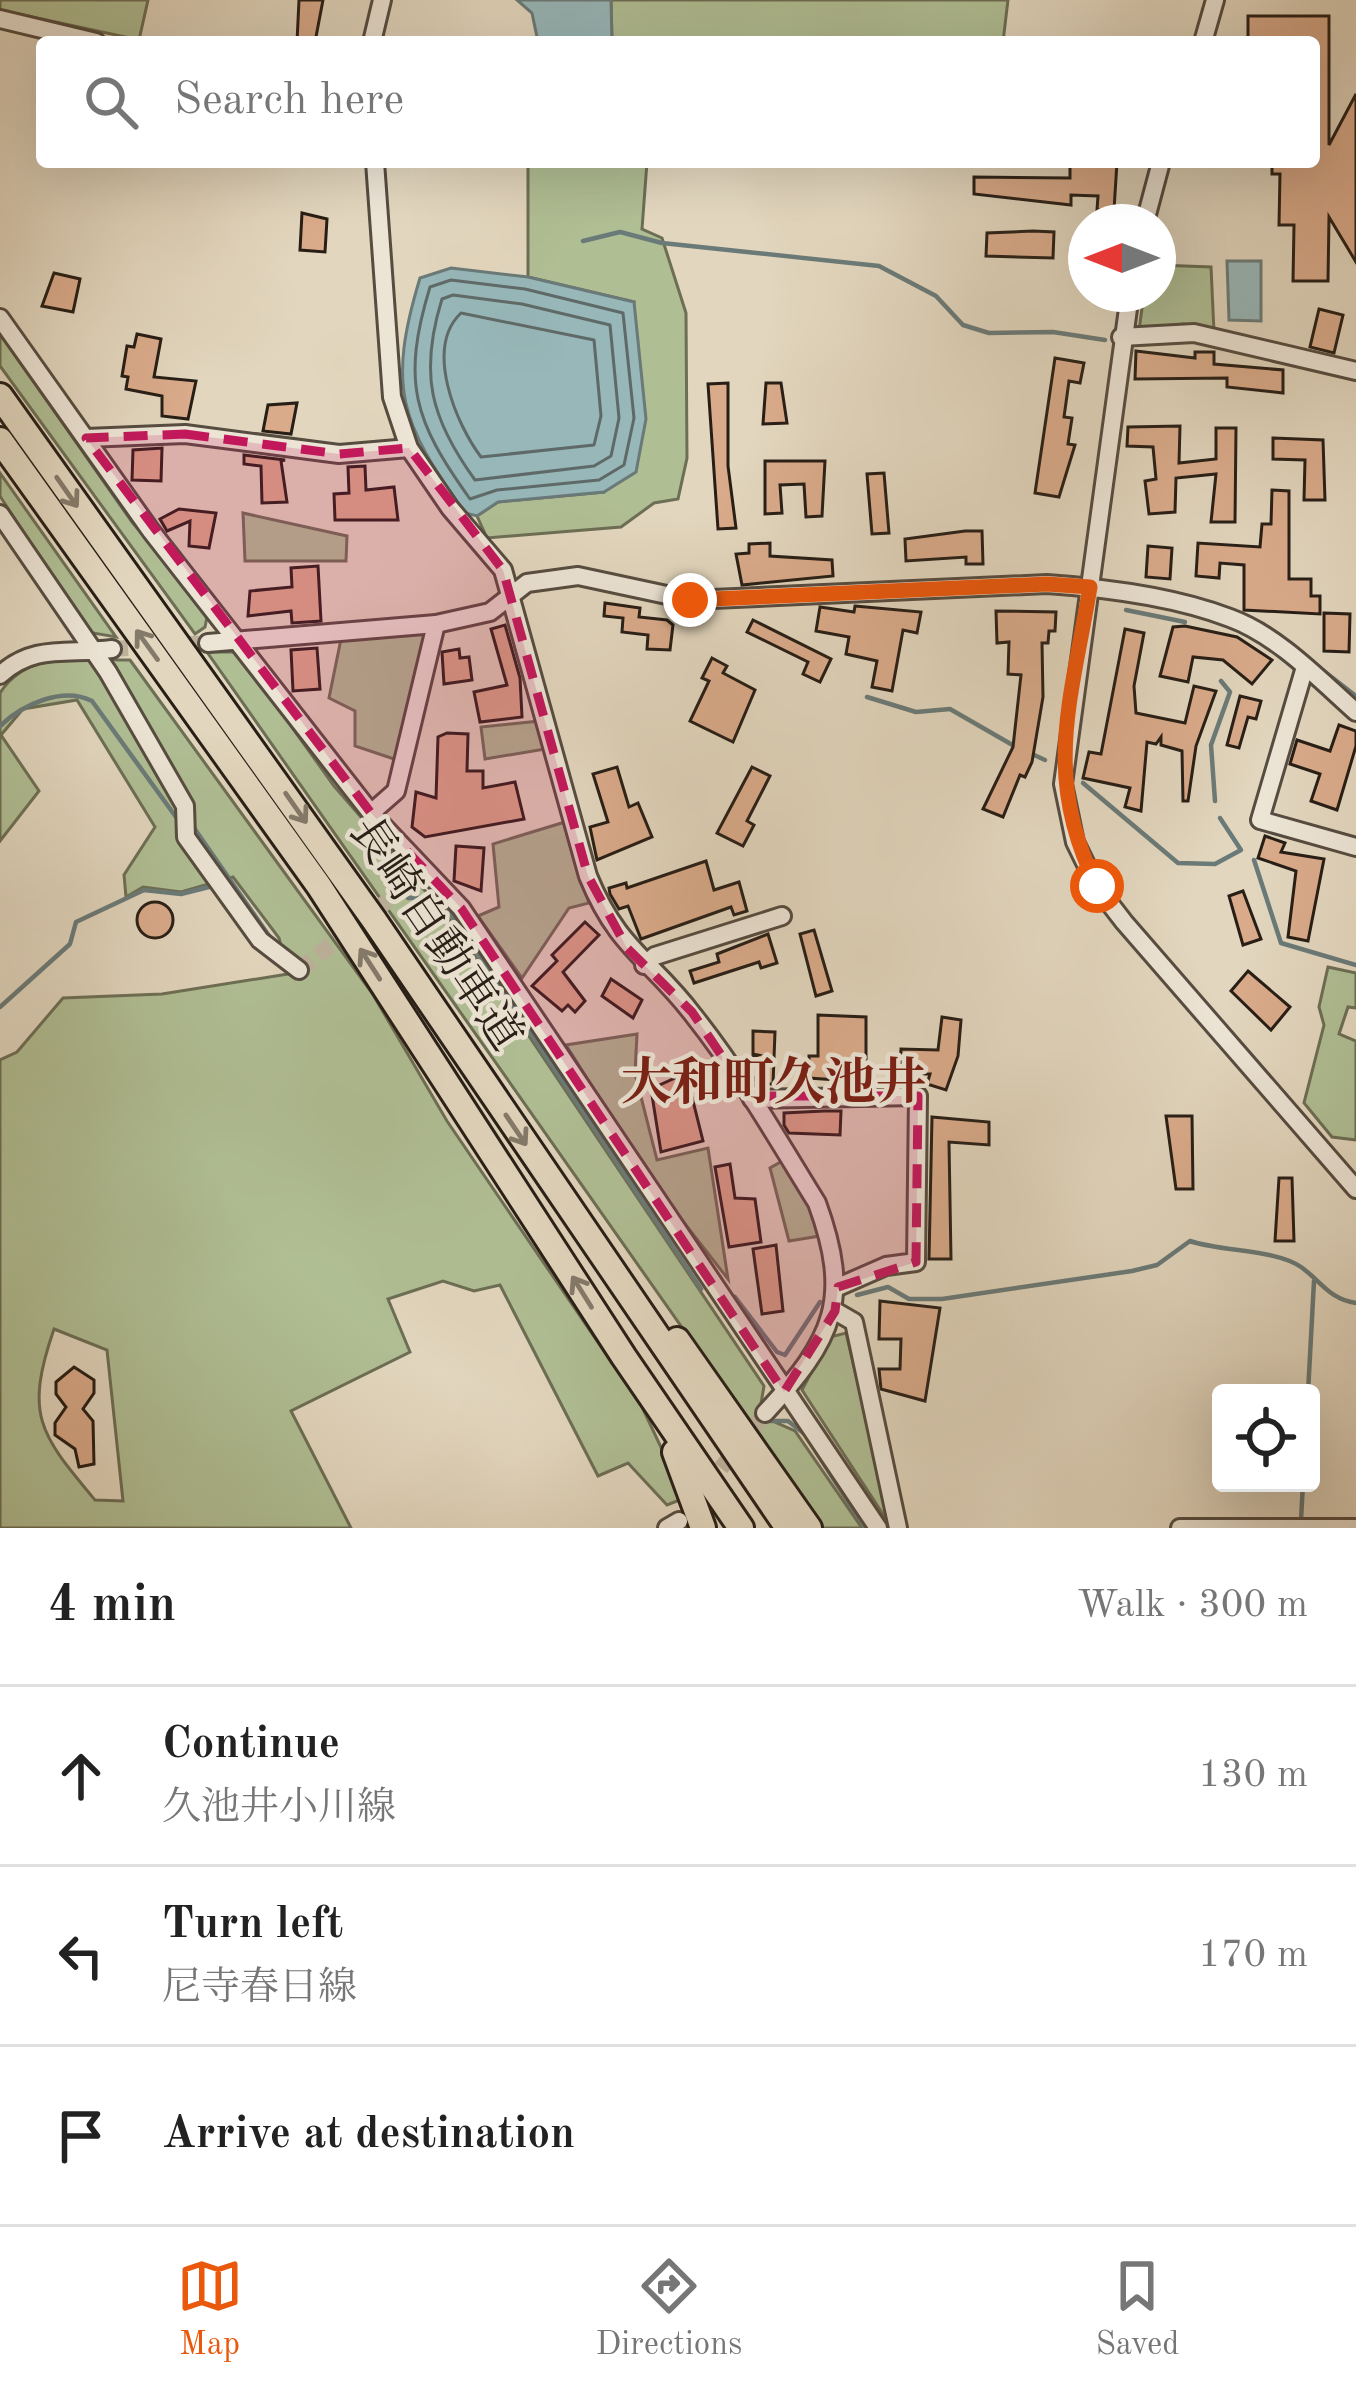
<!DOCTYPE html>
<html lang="en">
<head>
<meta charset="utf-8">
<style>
	:root { --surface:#fff; --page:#f6f6f6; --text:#222; --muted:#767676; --line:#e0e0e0; --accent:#ea580c }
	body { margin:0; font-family:"Old Standard TT","Noto Serif JP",serif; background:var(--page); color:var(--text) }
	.controls { position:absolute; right:36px; bottom:36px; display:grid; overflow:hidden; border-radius:12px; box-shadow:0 12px 48px #0002 }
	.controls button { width:108px; height:108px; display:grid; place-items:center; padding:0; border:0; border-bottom:3px solid var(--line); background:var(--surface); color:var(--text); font:60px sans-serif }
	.compass { position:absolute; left:1068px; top:204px; width:108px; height:108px; border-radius:50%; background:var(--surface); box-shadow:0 12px 48px #0002; rotate:270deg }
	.stop { position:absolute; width:36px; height:36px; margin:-27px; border:9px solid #ea580c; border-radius:50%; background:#fff }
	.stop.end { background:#ea580c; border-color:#fff; box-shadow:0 3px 12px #0008 }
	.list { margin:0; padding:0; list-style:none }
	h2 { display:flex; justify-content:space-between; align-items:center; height:156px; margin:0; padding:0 48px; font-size:51px }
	h2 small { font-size:39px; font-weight:400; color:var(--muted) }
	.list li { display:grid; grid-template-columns:78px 1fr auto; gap:36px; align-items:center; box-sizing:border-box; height:180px; padding:0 48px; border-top:3px solid var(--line) }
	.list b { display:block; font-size:45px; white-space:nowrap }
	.list p { margin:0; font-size:39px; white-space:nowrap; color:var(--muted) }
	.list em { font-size:39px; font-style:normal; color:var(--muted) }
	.icon { flex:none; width:66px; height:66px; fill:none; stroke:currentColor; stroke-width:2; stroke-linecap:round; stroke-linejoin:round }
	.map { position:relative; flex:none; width:1356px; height:1528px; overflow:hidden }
	.search { position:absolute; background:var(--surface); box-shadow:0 12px 48px #0002; left:36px; right:36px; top:36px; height:132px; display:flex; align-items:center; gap:30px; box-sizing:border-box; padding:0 42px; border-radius:12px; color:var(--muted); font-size:45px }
	.sheet { height:696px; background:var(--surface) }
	nav { display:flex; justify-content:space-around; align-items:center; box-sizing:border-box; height:168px; border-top:3px solid var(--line); background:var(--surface); font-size:33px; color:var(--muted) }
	nav a { display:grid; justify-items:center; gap:6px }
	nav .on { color:var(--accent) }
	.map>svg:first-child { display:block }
	.green { fill:#b0be94; stroke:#6c6e55; stroke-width:3; fill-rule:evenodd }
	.water { fill:#97b7b9; stroke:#6a7a78; stroke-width:3 }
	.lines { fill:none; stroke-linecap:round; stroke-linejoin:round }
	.shore { stroke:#5f6a68; stroke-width:3 }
	.stream { stroke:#6a7a78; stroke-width:4.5 }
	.building { fill:#daab8b; stroke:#271e16; stroke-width:3 }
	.minor-tunnel { stroke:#bdb19c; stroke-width:16; stroke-dasharray:16 8; stroke-linecap:butt }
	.minor-casing { stroke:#564c40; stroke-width:22 }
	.highway-casing { stroke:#271e16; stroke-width:30 }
	.minor { stroke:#ece4d5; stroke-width:16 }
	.highway { stroke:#e2d6be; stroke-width:24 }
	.oneway { stroke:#847a6a }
	.route { stroke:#ea580c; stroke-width:15 }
	.marked { fill:#c2185b; fill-opacity:0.2; stroke:#c2185b; stroke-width:9; stroke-dasharray:24 15; stroke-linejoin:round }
	.labels { text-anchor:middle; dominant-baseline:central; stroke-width:9; stroke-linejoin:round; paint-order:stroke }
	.street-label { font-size:45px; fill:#271e16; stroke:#ece4d5 }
	.quarter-label { font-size:51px; font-weight:bold; fill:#7a1f14; stroke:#ece4d5 }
</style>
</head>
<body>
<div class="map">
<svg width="1356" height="1528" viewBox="0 0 1356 1528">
	<rect width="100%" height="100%" fill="#e2d6be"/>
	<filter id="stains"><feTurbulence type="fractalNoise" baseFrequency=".00167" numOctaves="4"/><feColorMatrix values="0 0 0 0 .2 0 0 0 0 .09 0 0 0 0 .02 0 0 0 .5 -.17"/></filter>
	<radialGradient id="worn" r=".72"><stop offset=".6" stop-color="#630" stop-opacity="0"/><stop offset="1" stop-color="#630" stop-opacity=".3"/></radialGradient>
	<g class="green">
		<path d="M0,0H148L139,40L0,10Z"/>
		<path d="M611,0H1008L1003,42H612Z"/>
		<path d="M528,162H647L642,229L662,238L686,313L687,458L678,499L654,503L621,527L487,538L477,516L498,502L604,492L634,302L528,277Z"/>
		<path d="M1158,265L1211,267L1214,332L1184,324L1139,330L1144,294H1158Z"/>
		<path d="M0,334L132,522L208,612L205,627L195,634L0,366Z"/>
		<path d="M0,473L116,637L87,632L0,496Z"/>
		<path d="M243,513L347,536L346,561H245Z"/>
		<path d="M428,633L400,761L355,746V711L329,698L341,639Z"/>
		<path d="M207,652H238L334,786L453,923L764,1386L759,1415L795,1431L862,1528H823Z"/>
		<path d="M130,660L372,993L447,1121L642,1407L685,1498L667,1505L628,1463L598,1476L500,1285L474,1291L443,1281L388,1299L410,1352L291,1411L351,1528H0V1060L17,1052L63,998L162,994L288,974L279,938L233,877L181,892L143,887L126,897L124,875L155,827L77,700L23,709L1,735L39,791L0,841V693C28,649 83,660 130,660ZM54,1329L107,1350L123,1501L95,1500C40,1434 24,1416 54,1329Z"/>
		<path d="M540,721L545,749L485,759L481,727Z"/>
		<path d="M565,822L589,903L569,908L522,978L478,916L499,907L493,844Z"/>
		<path d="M1328,967L1356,973V1008L1348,1007L1339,1034L1356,1041V1140L1332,1137L1304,1103L1324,1025L1319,1007Z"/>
		<path d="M637,1034L635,1073L657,1160L708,1148L728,1279L653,1183L566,1045Z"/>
		<path d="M784,1160L814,1208L820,1236L789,1241L770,1168Z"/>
		<path d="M846,1333L892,1528L802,1390L830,1337Z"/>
	</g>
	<g class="water">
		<path d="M517,0H611L612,42H538L532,13Z"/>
		<path d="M1227,261H1261V321L1229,320Z"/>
		<path d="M451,268L528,277L634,302L646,419L636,472L604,492L498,502L477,516L465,513C400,422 387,387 420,278Z"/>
	</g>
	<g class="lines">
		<g class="shore">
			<path d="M451,280L525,289L623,313L634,418L624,465L599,480L497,490L470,499C414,421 401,382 430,287Z"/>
			<path d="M453,295L522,304L610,325L619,418L611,456L594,466L475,480C430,418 419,373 442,299Z"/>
			<path d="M461,313L594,340L601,416L594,445L481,457C456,424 424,348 461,313Z"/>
		</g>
		<g class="stream">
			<path d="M583,241L620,232L662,243L879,266L936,296L963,325L989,333L1053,332L1105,340"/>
			<path d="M1229,609L1263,624L1356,696"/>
			<path d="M1126,610L1185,622"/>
			<path d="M867,697L916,712L950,709L1016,747"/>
			<path d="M0,726C22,705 62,686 92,701L176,817"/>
			<path d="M1032,754L1045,760"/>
			<path d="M1083,783L1178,863L1215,864L1241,850L1220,818"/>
			<path d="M1215,801L1211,745L1230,692L1221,681"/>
			<path d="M192,825L274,943"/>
			<path d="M1254,860L1281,943L1356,965"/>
			<path d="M408,898H437L457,922L701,1289"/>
			<path d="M0,1007L70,944L76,922L144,890L181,894L213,886"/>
			<path d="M857,1295L888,1287L909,1299H942L1132,1271L1157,1265L1190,1241C1222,1252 1275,1249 1301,1267C1321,1281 1329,1299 1356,1303"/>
			<path d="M735,1297L777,1352L785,1355L820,1302"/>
			<path d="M1308,1393L1314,1281"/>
			<path d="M769,1421H788L806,1435"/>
			<path d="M815,1450L865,1528"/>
			<path d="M1301,1520L1303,1483"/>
		</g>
	</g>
	<g class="building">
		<path d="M299,0H323L315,42H297Z"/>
		<path d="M1248,16H1329V145L1356,94V262L1329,217L1328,281H1293L1294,225H1279L1280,174H1272V162H1314V42H1248Z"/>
		<path d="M1070,162H1117L1114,210H1097L1098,196L1071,195V205L974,194V177L1070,178Z"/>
		<path d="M302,213L327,219L325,252L300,250Z"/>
		<path d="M1033,231L1054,232L1053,258L986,256L987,233Z"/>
		<path d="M54,273L80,279L73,312L42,306Z"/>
		<path d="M1319,309L1343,315L1334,353L1310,347Z"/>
		<path d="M137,334L161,339L154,377L196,381L188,419L162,416V396L126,389L128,377L122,376L127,346L134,347Z"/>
		<path d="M1136,351L1195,358V352H1214V364L1283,370V393L1227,387V378L1135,379Z"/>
		<path d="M1055,358L1084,363L1080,383L1069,381L1064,417L1072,418L1068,444L1075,445L1059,497L1035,493Z"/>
		<path d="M728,383V466L736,528L718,529L708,384Z"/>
		<path d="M766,383H781L787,423L763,424Z"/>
		<path d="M297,403L291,434L263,431L268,405Z"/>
		<path d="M1180,426L1179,463L1216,459V428H1236L1235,522H1211L1216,474L1176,478L1175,512L1149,514L1145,481L1156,479L1153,447L1127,446L1128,427Z"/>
		<path d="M1273,438L1323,440L1325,500H1304L1305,460L1273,459Z"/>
		<path d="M162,448L161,481L132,480L133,450Z"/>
		<path d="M244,455L285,460L281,461L287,502L262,503L261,466L244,464Z"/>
		<path d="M765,461H825L822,516L806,517L804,484L780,485L782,513L765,514Z"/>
		<path d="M365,466L366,490L394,487L398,520H335L334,494L349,493L348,467Z"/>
		<path d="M884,473L889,533L872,534L867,474Z"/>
		<path d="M1272,490L1289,491V579H1311V596H1320V614L1244,610V565L1220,563L1219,578L1196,576L1198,543L1260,547L1262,524H1271Z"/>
		<path d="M179,509L216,513L209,548L189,546L190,521L167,531L160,519Z"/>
		<path d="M965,531H982L983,564H966V557L906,561L905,539Z"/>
		<path d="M770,543V556L832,560L833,576L742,585L736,554L749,553V544Z"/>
		<path d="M1148,546L1172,548L1170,579L1146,577Z"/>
		<path d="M318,566L321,621L292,623L291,611L248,616L250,591L292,587L291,568Z"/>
		<path d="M605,603L640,608L639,617L667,620L673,625L670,650L647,649L648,635L622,632L623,618L604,616Z"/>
		<path d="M855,606L921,612L917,633L903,630L892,691L872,687L877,661L846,654L849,637L816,631L820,607L854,612Z"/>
		<path d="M996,611L1056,612L1055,631H1049L1048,643H1042L1043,697L1032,762L1025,777L1020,775L1003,817L983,809L1013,747L1021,675L1008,674L1009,642L997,643Z"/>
		<path d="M1324,613L1350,614L1349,652L1324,651Z"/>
		<path d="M753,620L831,659L820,682L803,674L808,662L747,632Z"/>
		<path d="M505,625L520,678L522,717L480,722L474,692L507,685L491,629Z"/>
		<path d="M1185,626L1237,637L1272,660L1252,684L1223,660L1193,657L1188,682L1160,676L1173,627Z"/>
		<path d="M1125,629L1144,633L1134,686L1136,713L1185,723L1194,686L1216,691L1196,746L1188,801H1183L1182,751L1161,745V737L1156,744L1147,742L1141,811L1125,807L1130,788L1083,778L1089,752L1101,754Z"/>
		<path d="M317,648L320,689L293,691L291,650Z"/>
		<path d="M459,649L460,658L469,657L472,680L444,684L442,652Z"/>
		<path d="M712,658L727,666L723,673L755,690L733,742L690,721L709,681L702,678Z"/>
		<path d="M1240,696L1261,701L1256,719L1248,717L1239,748L1227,745Z"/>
		<path d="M1339,725L1356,731V746L1337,810L1311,801L1320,774L1290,764L1297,740L1330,751Z"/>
		<path d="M447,733L468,734L467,771H483V788L515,782L524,819L425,837L412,827L416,792L436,798L438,737Z"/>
		<path d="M617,767L629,807L638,803L652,837L597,860L590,827L608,822L593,774Z"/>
		<path d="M752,767L770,776L747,821L754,825L743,846L717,833Z"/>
		<path d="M1265,836L1285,843L1281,852L1324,859L1308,941L1288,937L1296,871L1258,858Z"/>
		<path d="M456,846L484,848L481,891L454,881Z"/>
		<path d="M706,861L714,890L739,882L747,911L734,915L731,907L641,939L628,906L619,909L610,894L609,888L626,883L627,888Z"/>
		<path d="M1243,891L1261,939L1243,945L1229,896Z"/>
		<circle cx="155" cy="920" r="18"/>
		<path d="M585,922L599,935L563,972L585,1001L575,1012L568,1005L562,1011L532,986L557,961L552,955Z"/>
		<path d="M814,930L832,991L816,996L800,934Z"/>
		<path d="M768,934L777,963L761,968L759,962L694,983L690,971L719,962L717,954Z"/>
		<path d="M1248,971L1290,1007L1271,1030L1231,991Z"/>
		<path d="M611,979L642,1000L633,1018L602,996Z"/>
		<path d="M818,1015L866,1017V1082L809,1078V1056H818Z"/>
		<path d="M942,1017L961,1020L958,1056L946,1090L927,1084L930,1074H904L900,1067L901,1049L938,1050Z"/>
		<path d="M753,1031L775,1032L773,1084H758L752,1075V1057L758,1055L753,1054Z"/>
		<path d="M686,1073L703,1141L661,1152L651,1089Z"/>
		<path d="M824,1111H841L840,1135L789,1133L784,1125V1113Z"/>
		<path d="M1166,1116H1192L1193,1189H1176Z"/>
		<path d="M932,1117L989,1122V1145L949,1142L951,1259H929Z"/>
		<path d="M730,1164L735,1198L755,1199L761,1242L729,1247L715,1167Z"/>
		<path d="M1279,1178H1292L1294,1241H1275Z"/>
		<path d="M776,1245L783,1311L762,1314L753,1249Z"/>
		<path d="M880,1301L940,1308L925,1401L881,1389L879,1369H900L901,1339H879Z"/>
		<path d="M74,1367L94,1380V1393L83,1409L93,1421L94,1464L79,1467L75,1449L55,1435V1423L66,1407L56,1394V1382Z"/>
	</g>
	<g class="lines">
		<g class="minor-tunnel">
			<path d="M112,649L208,643"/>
			<path d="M299,970L426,871"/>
			<path d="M706,1487L765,1413"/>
		</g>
		<defs>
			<g id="minor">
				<path d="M0,19L96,42"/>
				<path d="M372,42L382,0"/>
				<path d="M1203,42L1215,0"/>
				<path d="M375,162L392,397L409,448L450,508L503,570L588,876C618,950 651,959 694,1016C740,1074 778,1140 817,1203C852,1299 834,1339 765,1413"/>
				<path d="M1145,222L1161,162"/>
				<path d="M1130,294L1063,784L1075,842L1097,887L1124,922L1356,1189"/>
				<path d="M0,318L151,531L371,813L461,908L878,1528"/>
				<path d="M1121,337L1194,333L1356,371"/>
				<path d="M86,438L185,434L339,454L409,448"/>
				<path d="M0,514L108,672L185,806L186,837L260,940L299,970"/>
				<path d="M208,643L436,624L490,612L527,583L578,576L690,600L1047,584C1106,588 1173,596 1230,618C1277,635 1319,679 1356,712"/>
				<path d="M1305,667L1260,820L1356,847"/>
				<path d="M0,675C34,643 70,655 112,649"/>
				<path d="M371,813L396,791L436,624"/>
				<path d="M644,965L655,956L782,916"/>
				<path d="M752,1099L918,1096L916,1262L886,1266L838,1287"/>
				<path d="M835,1311L854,1322L898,1528"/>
				<path d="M667,1528L679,1521"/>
				<path d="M1180,1528H1356"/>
			</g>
			<g id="highway">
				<path d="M0,396L374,920L788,1528"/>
				<path d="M0,440L319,886L624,1357L741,1528"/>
				<path d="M677,1340L809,1528"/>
				<path d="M675,1452L703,1528"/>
			</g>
		</defs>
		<use href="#minor" class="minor-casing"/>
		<use href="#highway" class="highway-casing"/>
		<use href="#minor" class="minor"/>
		<use href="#highway" class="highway"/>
	</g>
	<defs><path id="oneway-shaft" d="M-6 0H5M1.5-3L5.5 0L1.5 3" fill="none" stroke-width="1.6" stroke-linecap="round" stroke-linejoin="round" transform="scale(3)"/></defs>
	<g class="oneway">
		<use href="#oneway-shaft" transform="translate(67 492) rotate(55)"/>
		<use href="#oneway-shaft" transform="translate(147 645) rotate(-126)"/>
		<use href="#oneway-shaft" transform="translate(296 808) rotate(55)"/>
		<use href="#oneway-shaft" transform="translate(370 964) rotate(-123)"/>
		<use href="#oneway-shaft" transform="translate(516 1130) rotate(56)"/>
		<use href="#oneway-shaft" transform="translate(582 1292) rotate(-122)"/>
	</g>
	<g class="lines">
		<path class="route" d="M690,600L1047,584L1090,587C1071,702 1042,776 1097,886"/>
	</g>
	<path class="marked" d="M185,434L339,454L409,448L503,570L588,876L627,948L692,1012L749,1096H918L916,1262L838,1287L835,1311L784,1392L461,908L371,813L86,438Z"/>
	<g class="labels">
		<g class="street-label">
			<text transform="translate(434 935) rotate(56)">長崎自動車道</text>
		</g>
		<g class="quarter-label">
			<text x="774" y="1085">大和町久池井</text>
		</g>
	</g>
	<rect width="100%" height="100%" filter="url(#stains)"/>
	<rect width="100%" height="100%" fill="url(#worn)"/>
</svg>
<div class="controls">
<button><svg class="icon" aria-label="locate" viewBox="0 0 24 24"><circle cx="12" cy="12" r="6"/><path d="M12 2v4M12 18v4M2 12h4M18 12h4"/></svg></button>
</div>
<svg class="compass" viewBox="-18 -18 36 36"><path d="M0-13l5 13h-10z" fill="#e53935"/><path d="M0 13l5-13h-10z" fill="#767676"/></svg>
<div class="stop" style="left:1097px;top:886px"></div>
<div class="stop end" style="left:690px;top:600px"></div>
<div class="search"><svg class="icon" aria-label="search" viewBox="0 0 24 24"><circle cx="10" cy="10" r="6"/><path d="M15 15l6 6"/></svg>Search here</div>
</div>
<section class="sheet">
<h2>4 min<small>Walk · 300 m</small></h2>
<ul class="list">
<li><svg class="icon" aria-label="ahead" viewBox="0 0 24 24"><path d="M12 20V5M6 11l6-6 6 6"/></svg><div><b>Continue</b><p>久池井小川線</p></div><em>130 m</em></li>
<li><svg class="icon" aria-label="left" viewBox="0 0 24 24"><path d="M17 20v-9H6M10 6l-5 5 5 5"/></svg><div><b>Turn left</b><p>尼寺春日線</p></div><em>170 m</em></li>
<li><svg class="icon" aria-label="arrive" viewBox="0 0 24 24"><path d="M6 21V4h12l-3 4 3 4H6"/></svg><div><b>Arrive at destination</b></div></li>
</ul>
</section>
<nav>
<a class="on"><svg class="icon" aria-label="map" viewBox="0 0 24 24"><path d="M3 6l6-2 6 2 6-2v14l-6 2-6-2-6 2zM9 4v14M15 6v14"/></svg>Map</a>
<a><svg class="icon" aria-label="directions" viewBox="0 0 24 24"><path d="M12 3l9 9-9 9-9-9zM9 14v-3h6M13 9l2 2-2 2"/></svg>Directions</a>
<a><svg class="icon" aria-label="saved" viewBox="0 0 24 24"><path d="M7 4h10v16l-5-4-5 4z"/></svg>Saved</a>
</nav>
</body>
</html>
